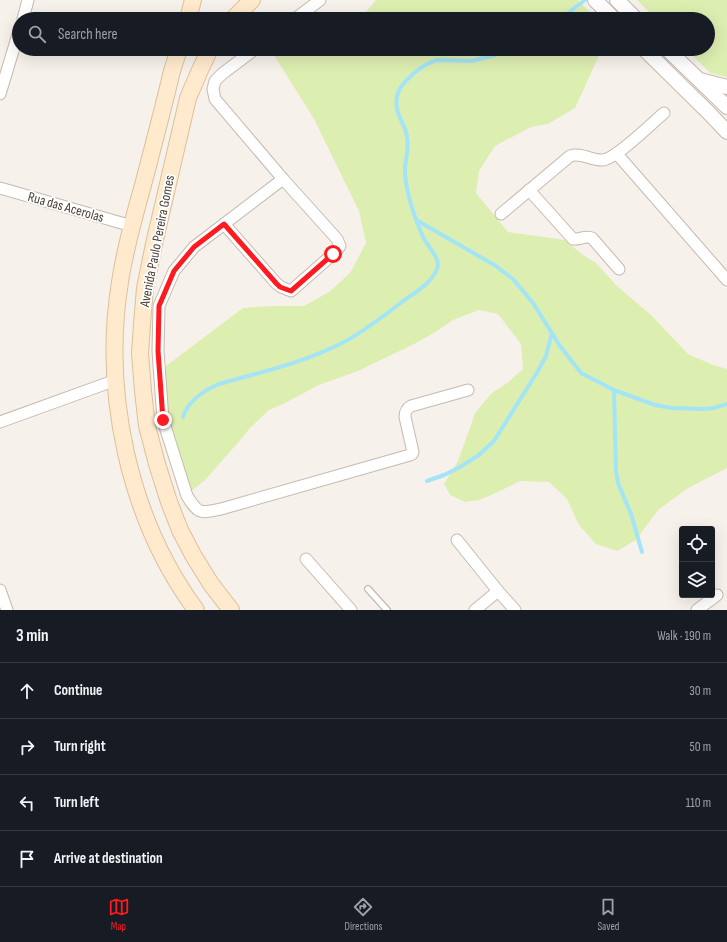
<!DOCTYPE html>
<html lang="en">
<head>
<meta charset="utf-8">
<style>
	:root { --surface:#171b24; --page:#242831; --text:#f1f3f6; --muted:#9ea1a6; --line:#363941; --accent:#ff1a1f }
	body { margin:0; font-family:"Sofia Sans Condensed",sans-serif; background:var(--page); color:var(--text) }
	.controls { position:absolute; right:12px; bottom:12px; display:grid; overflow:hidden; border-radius:4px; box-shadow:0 4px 16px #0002 }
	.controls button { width:36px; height:36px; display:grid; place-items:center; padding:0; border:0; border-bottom:1px solid var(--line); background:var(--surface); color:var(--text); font:20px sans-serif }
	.stop { position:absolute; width:12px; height:12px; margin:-9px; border:3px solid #ff1a1f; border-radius:50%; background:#fff }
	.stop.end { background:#ff1a1f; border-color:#fff; box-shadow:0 1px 4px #0008 }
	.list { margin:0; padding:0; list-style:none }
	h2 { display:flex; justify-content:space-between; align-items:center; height:52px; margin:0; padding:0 16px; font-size:17px }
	h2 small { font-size:13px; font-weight:400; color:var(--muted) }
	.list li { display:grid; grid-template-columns:26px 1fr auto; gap:12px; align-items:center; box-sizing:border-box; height:56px; padding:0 16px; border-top:1px solid var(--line) }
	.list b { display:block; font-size:15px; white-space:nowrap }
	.list em { font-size:13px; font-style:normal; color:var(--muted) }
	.icon { flex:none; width:22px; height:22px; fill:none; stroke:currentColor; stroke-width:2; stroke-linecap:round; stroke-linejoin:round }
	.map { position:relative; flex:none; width:727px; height:610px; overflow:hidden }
	.search { position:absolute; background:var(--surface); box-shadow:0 4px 16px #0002; left:12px; right:12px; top:12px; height:44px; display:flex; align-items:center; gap:10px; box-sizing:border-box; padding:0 14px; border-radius:22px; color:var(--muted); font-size:15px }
	.sheet { height:276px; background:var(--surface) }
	nav { display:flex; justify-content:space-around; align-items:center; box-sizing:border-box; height:56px; border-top:1px solid var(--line); background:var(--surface); font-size:11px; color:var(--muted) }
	nav a { display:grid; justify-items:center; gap:2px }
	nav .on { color:var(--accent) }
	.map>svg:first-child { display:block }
	.green { fill:#ddeeb1 }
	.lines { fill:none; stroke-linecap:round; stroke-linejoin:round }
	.stream { stroke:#a3e4f7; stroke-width:4 }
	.service-casing { stroke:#c6baaf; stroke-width:8 }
	.minor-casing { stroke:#c6baaf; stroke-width:13 }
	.tertiary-casing { stroke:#c6baaf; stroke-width:16 }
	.secondary-casing { stroke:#debf99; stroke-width:18 }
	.service { stroke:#fff; stroke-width:5.5 }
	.minor { stroke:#fff; stroke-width:11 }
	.tertiary { stroke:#fff; stroke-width:14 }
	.secondary { stroke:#ffeacd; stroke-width:16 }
	.route { stroke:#ff1a1f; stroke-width:5 }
	.labels { text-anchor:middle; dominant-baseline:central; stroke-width:3.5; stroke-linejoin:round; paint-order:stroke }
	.street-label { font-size:14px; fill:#4c4037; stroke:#fff }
</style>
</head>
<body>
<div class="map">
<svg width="727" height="610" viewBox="0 0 727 610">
	<rect width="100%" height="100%" fill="#f7f1eb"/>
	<g class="green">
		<path d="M376,0H578L597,19H360Z"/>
		<path d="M637,0H727V77L710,73L686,49H708V19H656Z"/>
		<path d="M280,49H602L575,108L548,124L531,127L495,146L479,171L476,193L508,232L565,240L583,255L596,263L617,286L651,315L688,354L713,365L727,369V468L688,488L658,510L636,540L617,551L596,544L579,525L567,499L549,482L520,481L498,492L479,500L465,502L450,495L444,484L458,461L471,425L475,413L492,393L507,383L523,369L521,344L498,314L479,310L453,320L437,331L416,343L358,371L319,385L285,403L269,410L250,428L236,445L205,480L189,493L176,460L158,372L243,308L273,306H304L329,292L350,273L366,243L359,211L314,119L274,55Z"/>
	</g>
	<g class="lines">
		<g class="stream">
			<path d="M560,19L585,0"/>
			<path d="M418,221L496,266L513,279L533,303L560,346L581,373L614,390L655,405L671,408L702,409L714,408L727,404"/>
			<path d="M614,390L616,471L618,483L631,514L642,552"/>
			<path d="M183,417C188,401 205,390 219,384C261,372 303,363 342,343C364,332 383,316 402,302C414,293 431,284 437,269C441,258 428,247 423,237C414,216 404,190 405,167C406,157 409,148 407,137C406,127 399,119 397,109C394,92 402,84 414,73C422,67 427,63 437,60L472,61L495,55L511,49"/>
			<path d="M427,481L444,475L460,467L479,455L494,441L538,371L546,356L552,333"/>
		</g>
		<defs>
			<path id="service" d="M368,589L387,610"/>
			<g id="minor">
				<path d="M23,19L28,0"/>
				<path d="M295,19L320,0"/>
				<path d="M0,94L19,31"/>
				<path d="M617,154L727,280"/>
				<path d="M283,179L194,247L174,271L159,306L158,351L163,420L187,496C199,515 200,513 221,509L410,455L412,454L413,452L405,417C405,412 406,409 411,406L468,390"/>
				<path d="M0,188L132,226"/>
				<path d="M529,190L573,239C579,240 586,235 592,238L619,269"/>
				<path d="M501,214L570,156C581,152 592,161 603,160C617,158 652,123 664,113"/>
				<path d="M224,224L276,283L281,287L291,291L333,254L337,250L340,246L337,239L283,179L215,99L213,89L215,81L222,74L255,49"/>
				<path d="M0,422L116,380"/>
				<path d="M457,540L498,591L515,610"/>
				<path d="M306,559L351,610"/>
				<path d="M0,590L7,610"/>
				<path d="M475,610L498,591"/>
				<path d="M697,610L717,595"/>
			</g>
			<g id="tertiary">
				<path d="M595,0L614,19"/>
				<path d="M617,0L636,19"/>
				<path d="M644,49L709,113L727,132"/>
				<path d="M667,49L727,107"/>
				<path d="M700,80L727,87"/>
			</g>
			<g id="secondary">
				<path d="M188,19L193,0"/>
				<path d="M233,19L252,0"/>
				<path d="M179,49L172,71C163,109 153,147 143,185C134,217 125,249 120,282C102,393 129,519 196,610"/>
				<path d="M210,49L200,70L188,98L154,244L145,288L142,324L140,353L143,391L147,426L157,464L169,502L180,530L193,555L211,584L231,610"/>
			</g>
		</defs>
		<use href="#service" class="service-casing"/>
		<use href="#minor" class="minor-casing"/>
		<use href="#tertiary" class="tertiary-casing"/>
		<use href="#secondary" class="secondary-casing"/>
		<use href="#service" class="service"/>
		<use href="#minor" class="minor"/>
		<use href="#tertiary" class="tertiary"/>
		<use href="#secondary" class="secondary"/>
	</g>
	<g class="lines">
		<path class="route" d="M163,420L158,351L159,306L174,271L194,247L224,224L276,283L280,287L291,291L333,254"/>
	</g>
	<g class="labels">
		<g class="street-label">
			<text transform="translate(66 207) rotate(16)">Rua das Acerolas</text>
			<text transform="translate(157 241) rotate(-79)">Avenida Paulo Pereira Gomes</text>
		</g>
	</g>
</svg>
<div class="controls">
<button><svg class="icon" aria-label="locate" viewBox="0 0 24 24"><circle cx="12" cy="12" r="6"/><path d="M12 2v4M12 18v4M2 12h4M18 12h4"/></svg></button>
<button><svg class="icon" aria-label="layers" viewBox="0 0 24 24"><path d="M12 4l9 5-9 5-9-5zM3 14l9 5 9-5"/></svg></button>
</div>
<div class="stop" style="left:333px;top:254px"></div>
<div class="stop end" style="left:163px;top:420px"></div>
<div class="search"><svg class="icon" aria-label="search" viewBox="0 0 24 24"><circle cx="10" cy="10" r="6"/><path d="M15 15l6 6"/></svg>Search here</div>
</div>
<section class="sheet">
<h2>3 min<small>Walk · 190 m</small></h2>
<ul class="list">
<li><svg class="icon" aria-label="ahead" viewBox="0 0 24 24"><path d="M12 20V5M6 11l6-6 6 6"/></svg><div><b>Continue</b></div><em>30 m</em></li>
<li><svg class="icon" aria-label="right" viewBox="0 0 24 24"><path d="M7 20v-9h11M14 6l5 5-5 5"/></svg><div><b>Turn right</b></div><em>50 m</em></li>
<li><svg class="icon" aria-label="left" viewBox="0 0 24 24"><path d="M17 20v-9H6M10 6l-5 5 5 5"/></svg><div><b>Turn left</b></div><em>110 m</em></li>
<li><svg class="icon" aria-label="arrive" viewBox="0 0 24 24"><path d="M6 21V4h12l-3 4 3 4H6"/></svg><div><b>Arrive at destination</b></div></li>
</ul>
</section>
<nav>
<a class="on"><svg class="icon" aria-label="map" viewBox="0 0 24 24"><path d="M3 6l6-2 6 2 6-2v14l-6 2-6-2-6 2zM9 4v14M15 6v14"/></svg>Map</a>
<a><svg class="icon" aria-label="directions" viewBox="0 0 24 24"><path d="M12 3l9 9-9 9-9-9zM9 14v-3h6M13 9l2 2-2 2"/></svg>Directions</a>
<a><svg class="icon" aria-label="saved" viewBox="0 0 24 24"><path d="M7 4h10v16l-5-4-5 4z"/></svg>Saved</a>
</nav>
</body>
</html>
